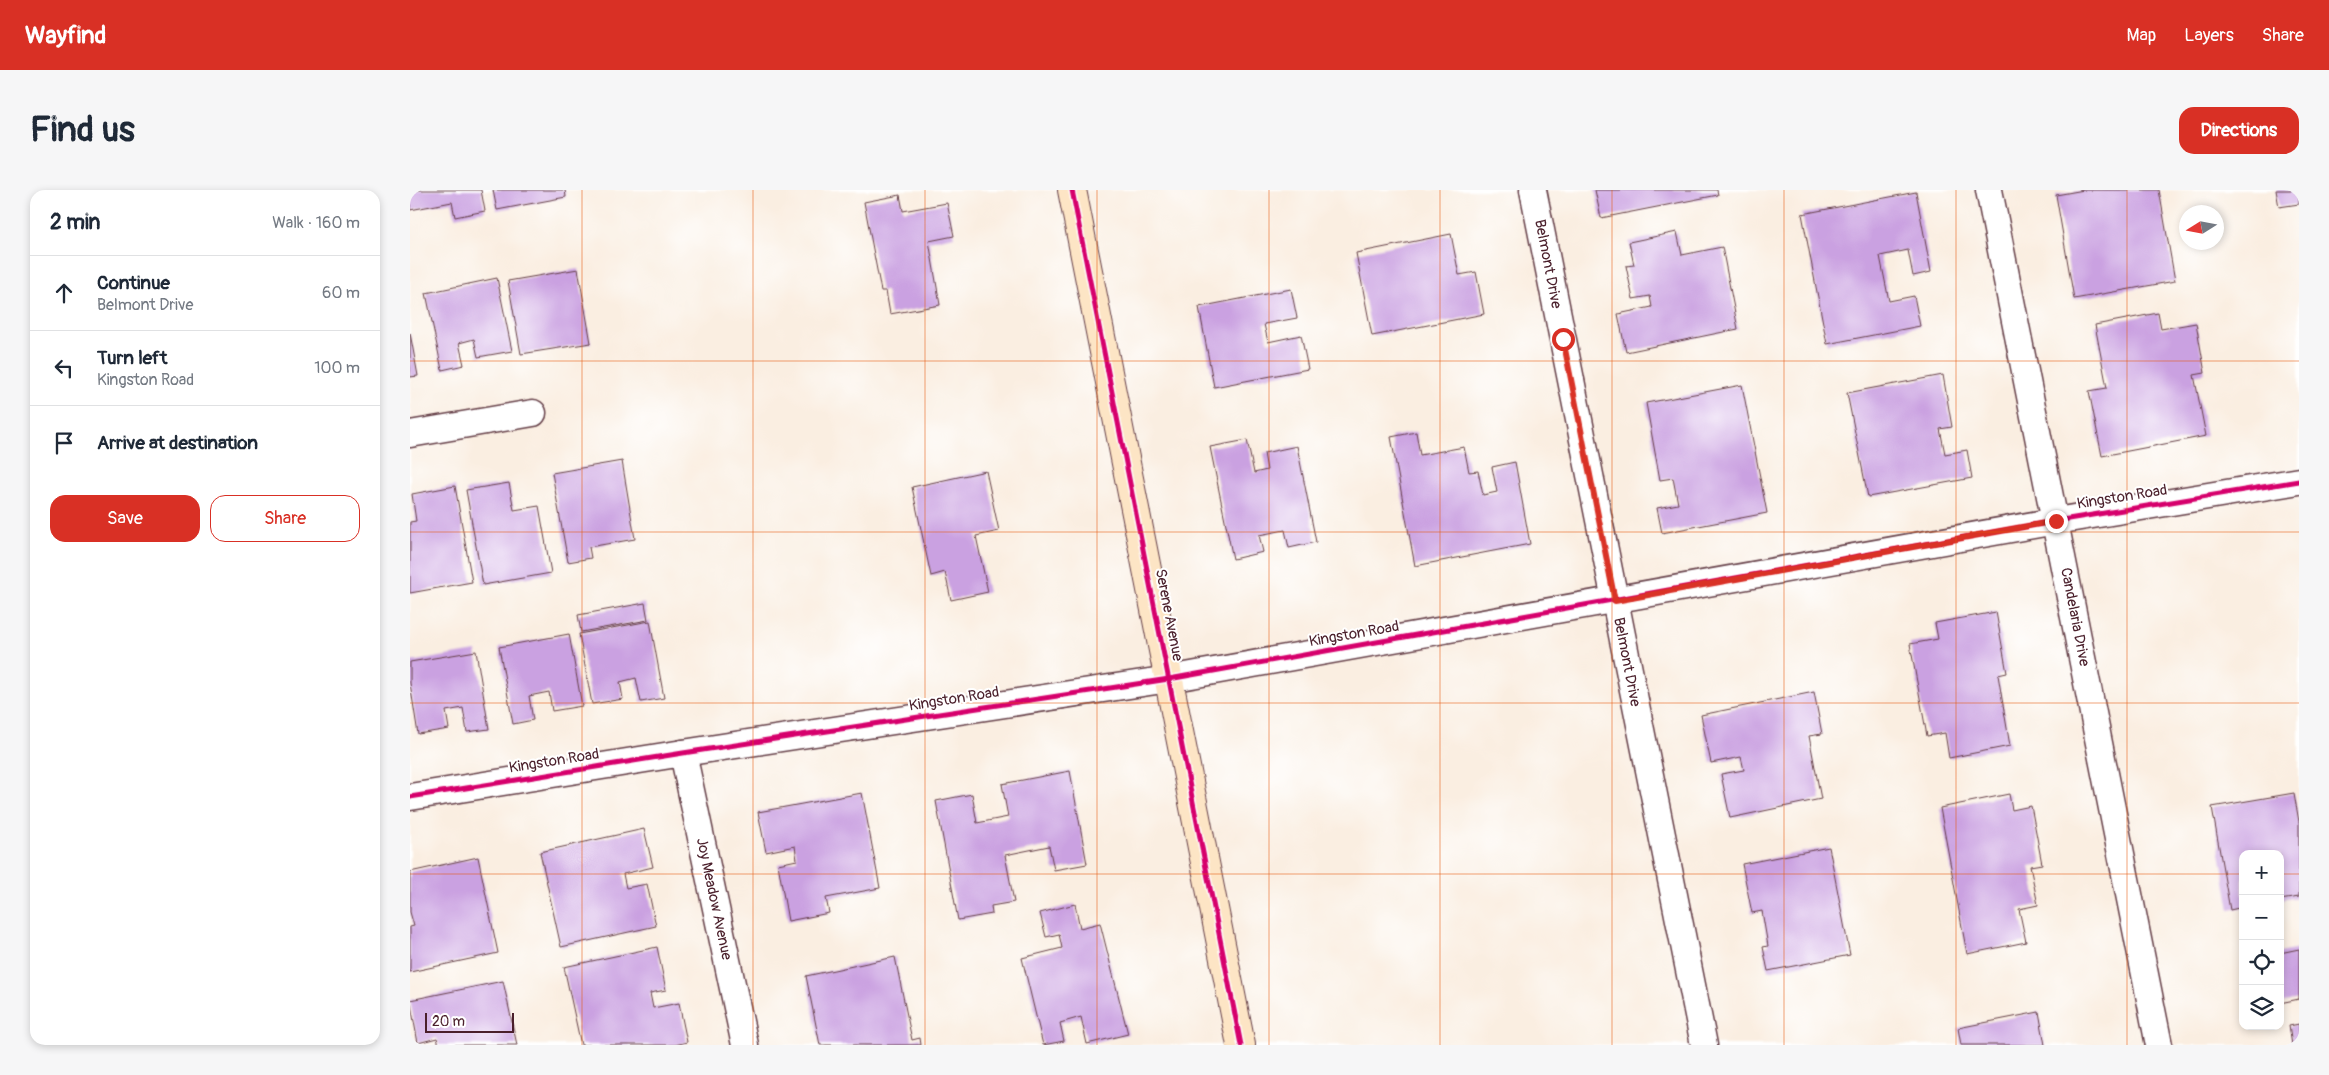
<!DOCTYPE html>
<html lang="en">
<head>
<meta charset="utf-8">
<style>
	:root { --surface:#fff; --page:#f6f6f7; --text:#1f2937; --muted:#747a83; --line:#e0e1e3; --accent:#d93025 }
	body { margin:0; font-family:Pangolin,sans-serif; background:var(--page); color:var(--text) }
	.controls { position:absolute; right:15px; bottom:15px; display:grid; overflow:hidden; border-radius:10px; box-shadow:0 2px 8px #0003 }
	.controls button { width:45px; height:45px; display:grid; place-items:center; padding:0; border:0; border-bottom:1px solid var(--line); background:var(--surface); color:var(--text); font:25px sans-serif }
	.compass { position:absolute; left:1769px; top:15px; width:45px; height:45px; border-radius:50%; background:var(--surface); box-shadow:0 2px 8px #0003; rotate:259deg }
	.scale { position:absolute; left:15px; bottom:12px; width:89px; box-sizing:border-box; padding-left:5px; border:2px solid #4a1f2b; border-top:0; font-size:14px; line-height:18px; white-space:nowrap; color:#4a1f2b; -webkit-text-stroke:4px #fff; paint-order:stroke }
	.stop { position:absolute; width:15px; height:15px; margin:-11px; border:4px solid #d93025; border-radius:50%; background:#fff }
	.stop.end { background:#d93025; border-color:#fff; box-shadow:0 1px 5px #0008 }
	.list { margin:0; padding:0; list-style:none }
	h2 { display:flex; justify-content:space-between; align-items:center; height:65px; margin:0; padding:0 20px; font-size:21px }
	h2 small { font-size:16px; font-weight:400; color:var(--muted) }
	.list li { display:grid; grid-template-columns:32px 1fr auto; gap:15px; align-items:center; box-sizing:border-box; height:75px; padding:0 20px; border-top:1px solid var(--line) }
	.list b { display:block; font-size:19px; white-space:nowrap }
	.list p { margin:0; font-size:16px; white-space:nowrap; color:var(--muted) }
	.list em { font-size:16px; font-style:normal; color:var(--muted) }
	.actions { display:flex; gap:10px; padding:15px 20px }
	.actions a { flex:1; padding:11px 0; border:1px solid var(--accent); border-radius:15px; text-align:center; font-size:18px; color:var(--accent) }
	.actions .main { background:var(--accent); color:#fff }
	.icon { flex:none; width:28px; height:28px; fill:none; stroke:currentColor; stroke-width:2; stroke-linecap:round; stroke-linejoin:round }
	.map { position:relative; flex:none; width:1889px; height:855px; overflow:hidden; border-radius:15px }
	header { display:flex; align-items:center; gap:30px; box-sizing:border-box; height:70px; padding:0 25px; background:var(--accent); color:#fff }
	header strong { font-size:24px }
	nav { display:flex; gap:28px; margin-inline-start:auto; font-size:18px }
	.intro { display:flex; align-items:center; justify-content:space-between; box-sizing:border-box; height:120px; padding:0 30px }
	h1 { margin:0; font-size:35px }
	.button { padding:12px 22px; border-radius:15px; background:var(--accent); color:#fff; font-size:18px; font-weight:700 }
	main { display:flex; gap:30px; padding:0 30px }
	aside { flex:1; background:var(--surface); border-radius:15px; box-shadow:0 2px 8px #0003 }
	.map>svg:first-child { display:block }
	.building { fill:#caa1e1 }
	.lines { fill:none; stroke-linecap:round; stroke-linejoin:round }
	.street-casing { stroke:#643e46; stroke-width:29 }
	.secondary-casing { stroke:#643e46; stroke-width:30 }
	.street { stroke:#fff; stroke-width:26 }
	.secondary { stroke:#fde5c5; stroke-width:28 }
	.cycleway-casing { stroke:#fff; stroke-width:8 }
	.cycleway { stroke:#d6006c; stroke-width:5 }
	.route { stroke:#d93025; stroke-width:6 }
	.grid { fill:none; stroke:#e8590c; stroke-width:1; stroke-opacity:0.55 }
	.labels { text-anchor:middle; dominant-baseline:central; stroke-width:4; stroke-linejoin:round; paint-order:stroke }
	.street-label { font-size:15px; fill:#4a1f2b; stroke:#fff }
</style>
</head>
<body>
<header>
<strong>Wayfind</strong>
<nav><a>Map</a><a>Layers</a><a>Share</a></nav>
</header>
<div class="intro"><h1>Find us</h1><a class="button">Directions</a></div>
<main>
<aside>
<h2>2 min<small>Walk · 160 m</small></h2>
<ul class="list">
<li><svg class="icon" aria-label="ahead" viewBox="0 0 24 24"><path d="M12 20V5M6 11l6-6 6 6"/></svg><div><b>Continue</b><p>Belmont Drive</p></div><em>60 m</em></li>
<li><svg class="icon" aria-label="left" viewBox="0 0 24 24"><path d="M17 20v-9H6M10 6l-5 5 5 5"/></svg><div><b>Turn left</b><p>Kingston Road</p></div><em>100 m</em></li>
<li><svg class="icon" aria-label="arrive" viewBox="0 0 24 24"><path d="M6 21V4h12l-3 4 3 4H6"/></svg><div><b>Arrive at destination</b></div></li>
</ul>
<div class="actions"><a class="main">Save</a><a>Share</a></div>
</aside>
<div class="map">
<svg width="1889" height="855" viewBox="0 0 1889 855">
	<rect width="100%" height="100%" fill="#fff"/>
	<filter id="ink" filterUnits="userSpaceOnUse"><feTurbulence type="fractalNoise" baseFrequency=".02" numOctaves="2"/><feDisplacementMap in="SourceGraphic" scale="10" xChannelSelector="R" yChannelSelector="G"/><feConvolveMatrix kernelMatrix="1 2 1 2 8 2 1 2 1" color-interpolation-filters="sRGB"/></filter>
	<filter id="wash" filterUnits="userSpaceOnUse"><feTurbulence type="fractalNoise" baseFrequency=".0096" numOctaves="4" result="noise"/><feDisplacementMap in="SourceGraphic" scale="20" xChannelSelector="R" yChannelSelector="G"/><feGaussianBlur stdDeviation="1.12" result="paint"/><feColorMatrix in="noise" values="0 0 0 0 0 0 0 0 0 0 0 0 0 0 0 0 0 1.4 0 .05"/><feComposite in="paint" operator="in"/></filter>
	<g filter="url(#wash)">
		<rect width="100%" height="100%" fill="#faeee1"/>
		<g id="blocks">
			<g class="building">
				<path d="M0,0H71L75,21L45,27L42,12L0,20Z"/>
				<path d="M83,0H155L156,7L87,20Z"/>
				<path d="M1185,0H1307L1308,5L1191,28Z"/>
				<path d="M1674,0H1749L1765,91L1664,109L1646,5Z"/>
				<path d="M1866,0H1889V14L1869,17Z"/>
				<path d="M1506,2L1521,82L1503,86L1498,60L1470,66L1479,111L1504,106L1510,136L1417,154L1392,24Z"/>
				<path d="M490,5L493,21L537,13L544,46L519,51L530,115L480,124L476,101H471L454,12Z"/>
				<path d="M1267,42L1272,65L1312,57L1328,139L1216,162L1208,124L1242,117L1240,106L1223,109L1216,76L1224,75L1219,52Z"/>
				<path d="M1041,44L1049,85L1066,82L1074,124L962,146L946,63Z"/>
				<path d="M168,79L181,153L111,164L98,91Z"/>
				<path d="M87,88L102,161L68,167L64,149L49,153L54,175L32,180L16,103Z"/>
				<path d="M881,99L887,128L854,134L858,152L891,145L898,179L804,197L789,117Z"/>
				<path d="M1748,123L1751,139L1786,133L1795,183L1784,185L1796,246L1692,266L1679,201L1697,198L1685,135Z"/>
				<path d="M0,143L8,186L0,187Z"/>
				<path d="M1533,185L1542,237L1530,239L1535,264L1557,260L1562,288L1458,307L1437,203Z"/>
				<path d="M1332,195L1357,323L1252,343L1247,318L1268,314L1263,288L1250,290L1236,213Z"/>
				<path d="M1006,242L1010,265L1054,257L1059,282L1068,281L1073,305L1087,302L1082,277L1105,272L1120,354L1005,376L981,247Z"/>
				<path d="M837,250L844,283L857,280L854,263L887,256L906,352L879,358L875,340L849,345L853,362L823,369L800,257Z"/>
				<path d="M212,271L225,349L179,357L181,368L158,372L142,283Z"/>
				<path d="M576,281L589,341L566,346L578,402L541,410L535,382L521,386L502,297Z"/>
				<path d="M99,293L104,320L129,316L141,383L73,395L56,300Z"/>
				<path d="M45,296L62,392L0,403V332L6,331L2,304Z"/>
				<path d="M235,413L238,430L171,442L168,425Z"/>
				<path d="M1586,422L1597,483L1588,485L1600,556L1539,568L1535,543L1517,546L1500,454L1528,449L1525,433Z"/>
				<path d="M240,431L254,508L231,512L226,488L210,492L213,509L182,514L169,444Z"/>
				<path d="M159,444L172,516L142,521L139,502L119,506L123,530L103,534L89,457Z"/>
				<path d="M66,461L79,539L57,542L53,518L36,521L39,539L8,544L0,493V472Z"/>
				<path d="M1404,502L1412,544L1399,546L1411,609L1320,628L1311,584L1334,580L1331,567L1301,573L1291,525Z"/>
				<path d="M660,581L677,674L644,680L639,656L595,665L604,712L581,716L582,724L548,730L526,611L562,604L567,633L598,627L592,594Z"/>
				<path d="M452,603L470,698L416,708L419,723L378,731L368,674L387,670L385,656L356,662L348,622Z"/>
				<path d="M1884,603L1889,632V707L1870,710V664H1833V717L1820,720L1802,617Z"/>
				<path d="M1599,604L1602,620L1621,616L1632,674L1620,676L1628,715L1609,719L1616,752L1557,764L1530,618Z"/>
				<path d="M234,639L243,677L213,684L216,698L237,694L246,736L151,757L130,662Z"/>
				<path d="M1419,657L1440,765L1358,781L1353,757L1358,756L1352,721L1342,723L1332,674Z"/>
				<path d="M68,667L88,763L0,782V737L4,736L0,722V682Z"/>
				<path d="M665,714L670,738L690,733L718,844L677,854L671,827L650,833L654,851L633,855L612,768L652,758L649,744L636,747L630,723Z"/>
				<path d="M247,757L256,800L240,803L243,818L269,813L277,852L265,855H171L154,777Z"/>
				<path d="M1889,759V809L1870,813V763Z"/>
				<path d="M485,767L502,850L510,848L511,855H410L396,786Z"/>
				<path d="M93,791L107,855H29L27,848L8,853L0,810Z"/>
				<path d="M1629,822L1635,855H1551L1548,838Z"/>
				<path d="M1889,834V855H1882L1879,836Z"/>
			</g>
		</g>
	</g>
	<g filter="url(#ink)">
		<use href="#blocks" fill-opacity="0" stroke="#643e46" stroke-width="1"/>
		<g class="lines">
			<defs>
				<g id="street">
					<path d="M1123,0L1294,855"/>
					<path d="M1579,0L1749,855"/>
					<path d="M0,244L123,223"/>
					<path d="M273,563L335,855"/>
					<path d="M0,607L273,563L759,489L1646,331L1889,291"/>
				</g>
				<path id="secondary" d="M662,0L831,855"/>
			</defs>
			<use href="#street" class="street-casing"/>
			<use href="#secondary" class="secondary-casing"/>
			<use href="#street" class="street"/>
			<use href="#secondary" class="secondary"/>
			<defs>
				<g id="cycleway">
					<path d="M662,0L831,855"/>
					<path d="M0,607L273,563L759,489L1646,331L1889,291"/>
				</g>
			</defs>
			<use href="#cycleway" class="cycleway-casing"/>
			<use href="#cycleway" class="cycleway"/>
		</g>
	</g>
	<g class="lines" filter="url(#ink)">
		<path class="route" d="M1153,149L1205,411L1646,331"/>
	</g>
	<path class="grid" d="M172,0V855M343,0V855M515,0V855M687,0V855M859,0V855M1030,0V855M1202,0V855M1374,0V855M1546,0V855M1717,0V855M0,171H1889M0,342H1889M0,513H1889M0,684H1833M1870,684H1889"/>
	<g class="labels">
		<g class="street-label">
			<text transform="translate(1138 74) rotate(79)">Belmont Drive</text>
			<text transform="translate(1712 307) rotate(-9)">Kingston Road</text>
			<text transform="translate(759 425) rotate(79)">Serene Avenue</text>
			<text transform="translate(1665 427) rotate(79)">Candelaria Drive</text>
			<text transform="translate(944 444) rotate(-10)">Kingston Road</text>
			<text transform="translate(1217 472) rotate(79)">Belmont Drive</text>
			<text transform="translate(544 509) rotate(-9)">Kingston Road</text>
			<text transform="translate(144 571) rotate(-9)">Kingston Road</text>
			<text transform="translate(304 709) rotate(78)">Joy Meadow Avenue</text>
		</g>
	</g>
</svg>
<div class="controls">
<button>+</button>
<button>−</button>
<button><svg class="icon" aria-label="locate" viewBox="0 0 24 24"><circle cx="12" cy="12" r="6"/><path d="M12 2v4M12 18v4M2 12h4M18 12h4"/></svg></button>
<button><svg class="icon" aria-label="layers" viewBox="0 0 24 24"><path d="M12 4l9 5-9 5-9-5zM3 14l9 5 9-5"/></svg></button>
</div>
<svg class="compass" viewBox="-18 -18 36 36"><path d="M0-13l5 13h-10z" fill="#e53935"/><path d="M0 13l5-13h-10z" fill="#747a83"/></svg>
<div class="scale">20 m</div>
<div class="stop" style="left:1153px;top:149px"></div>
<div class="stop end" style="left:1646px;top:331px"></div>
</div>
</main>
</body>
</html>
